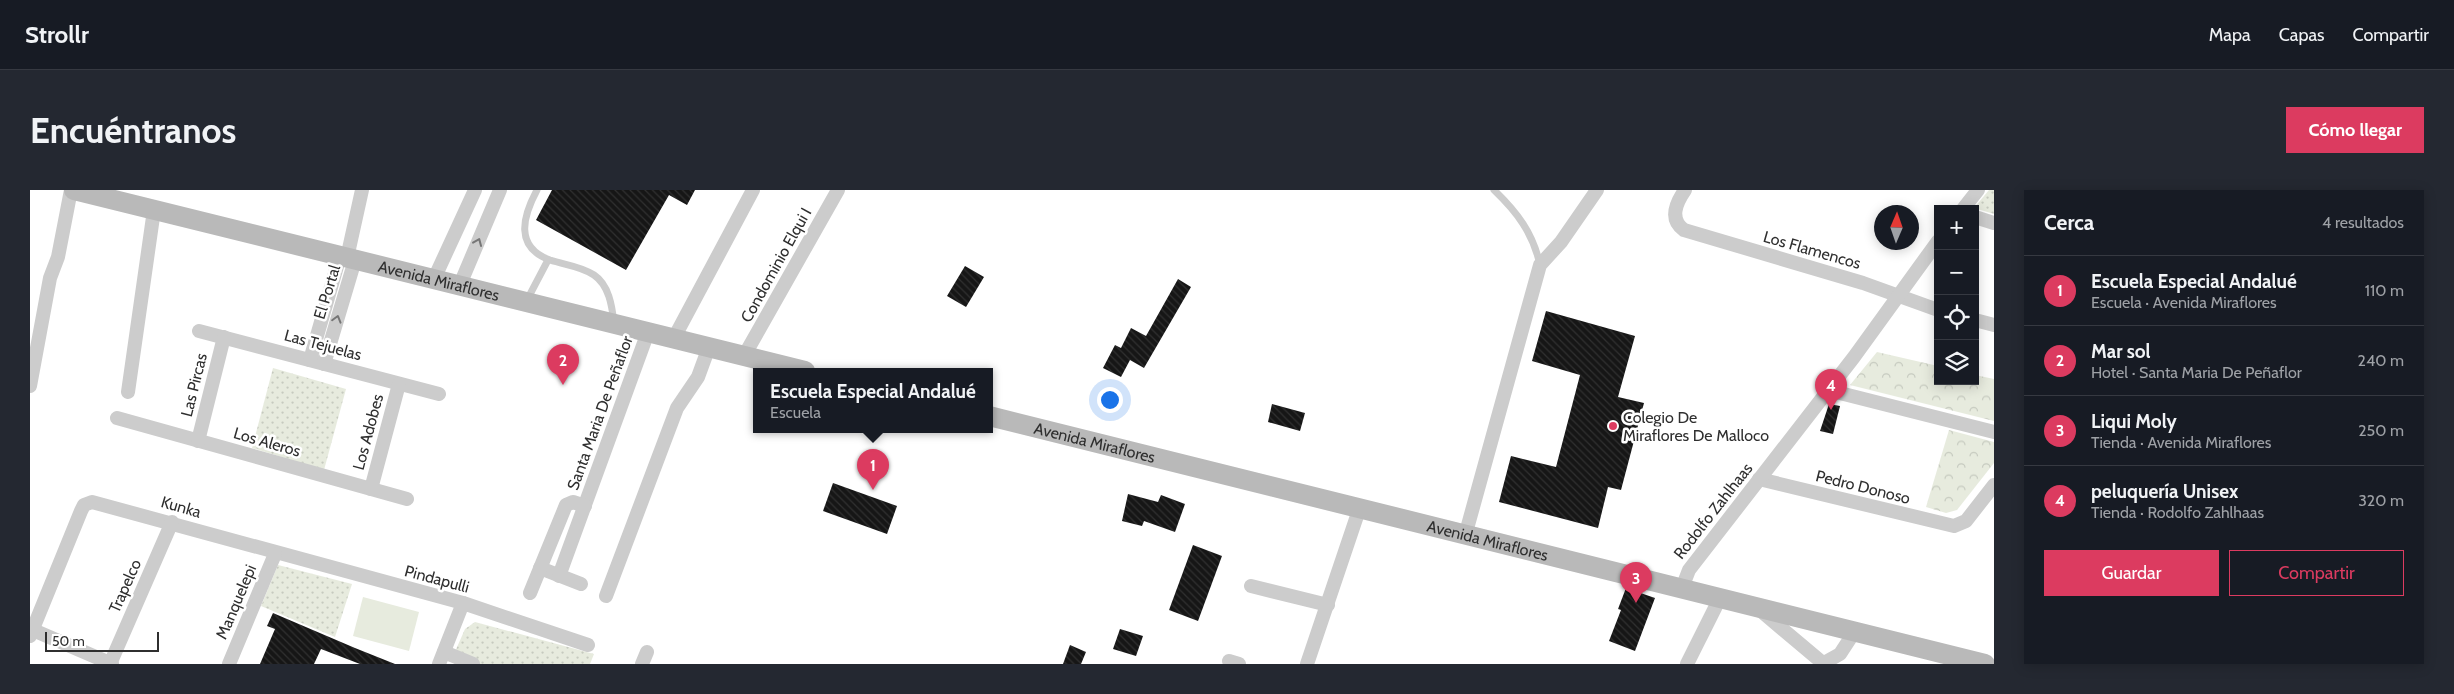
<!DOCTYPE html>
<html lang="es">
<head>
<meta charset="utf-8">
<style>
	:root { --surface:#171b24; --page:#242831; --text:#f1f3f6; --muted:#9ea1a6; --line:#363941; --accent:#dc3b60 }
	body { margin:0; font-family:Cabin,sans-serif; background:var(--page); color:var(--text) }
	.controls { position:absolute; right:15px; top:15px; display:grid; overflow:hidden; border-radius:0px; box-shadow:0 2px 12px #0003 }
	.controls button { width:45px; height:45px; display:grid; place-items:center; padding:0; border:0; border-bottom:1px solid var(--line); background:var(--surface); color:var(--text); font:25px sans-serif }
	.compass { position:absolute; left:1844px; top:15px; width:45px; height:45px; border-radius:50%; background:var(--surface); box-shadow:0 2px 12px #0003; rotate:2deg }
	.scale { position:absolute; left:15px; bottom:12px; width:114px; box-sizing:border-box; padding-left:5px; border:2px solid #2f2f2f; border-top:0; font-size:14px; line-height:18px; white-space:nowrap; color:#2f2f2f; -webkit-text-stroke:4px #fff; paint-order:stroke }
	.you { position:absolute; left:1079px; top:209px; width:18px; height:18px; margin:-12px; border:4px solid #fff; border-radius:50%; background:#1a73e8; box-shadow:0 0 0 8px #1a73e833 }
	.badge { display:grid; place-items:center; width:32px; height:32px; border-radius:50%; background:var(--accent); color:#fff; font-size:16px; font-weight:700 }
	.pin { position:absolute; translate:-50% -41px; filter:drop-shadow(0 1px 2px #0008) }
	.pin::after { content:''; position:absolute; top:26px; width:18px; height:15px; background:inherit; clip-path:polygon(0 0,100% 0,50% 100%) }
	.popup { position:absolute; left:723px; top:178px; width:240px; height:65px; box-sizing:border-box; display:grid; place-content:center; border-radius:0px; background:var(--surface); filter:drop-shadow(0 1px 4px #0005); font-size:16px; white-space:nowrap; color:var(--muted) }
	.popup b { font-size:19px; color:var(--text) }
	.popup::after { content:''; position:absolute; left:50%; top:100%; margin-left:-10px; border:10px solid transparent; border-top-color:var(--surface) }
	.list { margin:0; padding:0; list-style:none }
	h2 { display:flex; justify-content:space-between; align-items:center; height:65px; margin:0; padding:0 20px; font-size:21px }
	h2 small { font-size:16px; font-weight:400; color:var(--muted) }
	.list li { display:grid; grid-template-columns:32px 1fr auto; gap:15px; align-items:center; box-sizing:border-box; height:70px; padding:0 20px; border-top:1px solid var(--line) }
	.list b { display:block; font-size:19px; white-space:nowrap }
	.list p { margin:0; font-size:16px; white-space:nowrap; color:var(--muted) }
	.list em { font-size:16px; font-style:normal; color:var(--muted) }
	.actions { display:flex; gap:10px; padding:15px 20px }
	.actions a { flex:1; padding:11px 0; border:1px solid var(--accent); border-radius:0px; text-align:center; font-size:18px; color:var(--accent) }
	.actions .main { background:var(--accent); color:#fff }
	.icon { flex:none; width:28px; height:28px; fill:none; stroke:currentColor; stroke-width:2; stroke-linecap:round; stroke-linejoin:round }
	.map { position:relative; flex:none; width:1964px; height:474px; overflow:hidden; border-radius:0px }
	header { display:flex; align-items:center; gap:30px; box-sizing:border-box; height:70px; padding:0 25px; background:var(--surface); border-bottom:1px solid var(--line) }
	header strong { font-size:24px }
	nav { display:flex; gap:28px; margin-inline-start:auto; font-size:18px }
	.intro { display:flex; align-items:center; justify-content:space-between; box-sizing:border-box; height:120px; padding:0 30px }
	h1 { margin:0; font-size:35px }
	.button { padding:12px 22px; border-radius:0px; background:var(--accent); color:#fff; font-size:18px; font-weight:700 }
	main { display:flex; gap:30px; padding:0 30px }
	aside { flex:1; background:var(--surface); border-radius:0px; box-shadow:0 2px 12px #0003 }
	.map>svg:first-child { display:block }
	.grass { fill:url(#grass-dots) }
	.park { fill:url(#park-crowns) }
	.pitch { fill:#e7ebde }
	.building { fill:url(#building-back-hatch) }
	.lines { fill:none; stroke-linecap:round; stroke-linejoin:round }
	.lane { stroke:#ccc; stroke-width:7 }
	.street { stroke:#ccc; stroke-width:14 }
	.secondary { stroke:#b9b9b9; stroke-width:20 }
	.oneway { stroke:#767676 }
	.poi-dot { fill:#dc3b60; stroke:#fff; stroke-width:2 }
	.labels { text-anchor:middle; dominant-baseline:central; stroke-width:5; stroke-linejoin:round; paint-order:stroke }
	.street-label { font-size:16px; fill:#2f2f2f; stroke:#fff }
	.poi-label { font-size:16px; fill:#2f2f2f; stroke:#fff; text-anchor:start }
</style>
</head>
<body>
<header>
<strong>Strollr</strong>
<nav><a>Mapa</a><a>Capas</a><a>Compartir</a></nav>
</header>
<div class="intro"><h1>Encuéntranos</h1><a class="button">Cómo llegar</a></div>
<main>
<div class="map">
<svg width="1964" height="474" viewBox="0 0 1964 474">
	<defs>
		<pattern id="grass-dots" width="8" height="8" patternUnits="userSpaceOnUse" patternTransform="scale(1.25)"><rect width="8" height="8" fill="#e7ebde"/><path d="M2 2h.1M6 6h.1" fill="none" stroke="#c6cabf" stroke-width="1.8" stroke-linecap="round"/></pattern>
		<pattern id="park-crowns" width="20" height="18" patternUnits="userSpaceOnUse" patternTransform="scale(1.25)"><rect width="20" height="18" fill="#e7ebde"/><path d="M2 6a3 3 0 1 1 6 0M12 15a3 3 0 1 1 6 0" fill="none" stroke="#c6cabf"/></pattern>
		<pattern id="building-back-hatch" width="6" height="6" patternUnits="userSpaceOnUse" patternTransform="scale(1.25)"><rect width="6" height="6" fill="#161616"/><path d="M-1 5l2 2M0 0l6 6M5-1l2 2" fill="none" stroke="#303030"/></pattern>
	</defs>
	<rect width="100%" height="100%" fill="#fff"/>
	<g class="grass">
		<path d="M1959,0H1964V24L1944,18Z"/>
		<path d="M243,178L316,199L294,280L222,258Z"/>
		<path d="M248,375L322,394L305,447L231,416Z"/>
		<path d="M445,432L564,464L560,474H449L424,464L435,439Z"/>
	</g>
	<g class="park">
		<path d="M1847,162L1908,176V191H1945V185L1964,189V231L1820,195Z"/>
		<path d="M1919,240L1964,252V273L1927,320L1916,323L1896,317Z"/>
	</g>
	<path class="pitch" d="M333,407L389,422L379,461L323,446Z"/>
	<g class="building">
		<path d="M522,0H665L657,15L639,5L596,80L506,30Z"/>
		<path d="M935,76L954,87L936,117L917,106Z"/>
		<path d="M1148,89L1161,97L1114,178L1100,170L1091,187L1073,178L1085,155L1091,158L1101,138L1116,146Z"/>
		<path d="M1516,121L1605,146L1588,207L1614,213L1591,300L1578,297L1568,338L1469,312L1481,266L1526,277L1550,185L1502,171Z"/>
		<path d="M1242,214L1275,223L1270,241L1238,232Z"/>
		<path d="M1799,214L1810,216L1803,244L1790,241Z"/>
		<path d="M803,293L867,316L857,344L793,321Z"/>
		<path d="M1098,304L1128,312L1131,305L1155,314L1145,342L1114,331L1112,336L1092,331Z"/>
		<path d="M1163,355L1192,366L1168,431L1139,420Z"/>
		<path d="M1596,398L1625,408L1605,461L1579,451L1591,420L1588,419Z"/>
		<path d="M243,423L325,458L365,474H330L291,459L284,474H230L245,439L237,436Z"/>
		<path d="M1090,439L1113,446L1106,466L1083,459Z"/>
		<path d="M1040,455L1056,462L1051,474H1033Z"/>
	</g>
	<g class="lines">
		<g class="lane">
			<path d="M507,0C493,26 484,57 520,70C535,75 551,76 564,85C579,95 582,116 584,133"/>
			<path d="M1464,0C1487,22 1503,43 1510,75"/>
			<path d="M497,110L518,70"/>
		</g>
		<g class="street">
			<path d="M1655,0C1646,13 1639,29 1654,40L1833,93L1908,120"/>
			<path d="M1933,19L1948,0"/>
			<path d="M1945,27L1964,33"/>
			<path d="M317,68L332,0"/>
			<path d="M404,89L445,0"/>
			<path d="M429,97L470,0"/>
			<path d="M1945,130L1964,135"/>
			<path d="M169,141L409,204"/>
			<path d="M644,148L723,0"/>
			<path d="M714,166L808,0"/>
			<path d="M280,170L310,66"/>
			<path d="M294,174L325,70"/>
			<path d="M0,196L20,88L28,67L41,0"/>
			<path d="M1798,200L1964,242"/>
			<path d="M98,202L124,20"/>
			<path d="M87,228L377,309"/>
			<path d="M168,251L194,147"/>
			<path d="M1729,289L1924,336L1936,331L1964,295"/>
			<path d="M341,299L369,194"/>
			<path d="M1435,346L1510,75L1531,52L1567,0"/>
			<path d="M510,378L551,394"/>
			<path d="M529,386L618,142"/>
			<path d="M1221,396L1298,415"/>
			<path d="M1652,398L1659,380L1824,167L1908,51"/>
			<path d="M500,403L536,315L543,312L555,316"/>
			<path d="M576,406L647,218L668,187L679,157"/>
			<path d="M1731,421L1794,474"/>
			<path d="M3,440L82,474"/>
			<path d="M0,446L51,321L54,315L62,312L433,413L558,455"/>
			<path d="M414,462L443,474"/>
			<path d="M1199,471L1209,474"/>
			<path d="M80,474L142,332"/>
			<path d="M199,474L245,364"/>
			<path d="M409,474L433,413"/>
			<path d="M612,474L617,462"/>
			<path d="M1277,474L1330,317"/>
			<path d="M1657,474L1690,408"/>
			<path d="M1792,474L1810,464L1825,441"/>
		</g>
		<g class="secondary">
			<path id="s1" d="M44,0L775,181"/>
			<path id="s2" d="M959,226L1955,474"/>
		</g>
	</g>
	<defs><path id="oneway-chevron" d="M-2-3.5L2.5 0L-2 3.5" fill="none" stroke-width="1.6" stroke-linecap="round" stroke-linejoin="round" transform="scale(1.25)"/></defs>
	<g class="oneway">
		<use href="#oneway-chevron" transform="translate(448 52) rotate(-67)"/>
		<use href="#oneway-chevron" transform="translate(307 129) rotate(-74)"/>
	</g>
	<circle class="poi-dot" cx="1583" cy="236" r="5"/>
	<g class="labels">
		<g class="street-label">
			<text transform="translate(1782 60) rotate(16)">Los Flamencos</text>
			<text transform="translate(746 75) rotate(-61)">Condominio Elqui I</text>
			<text stroke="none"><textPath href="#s1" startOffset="376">Avenida Miraflores</textPath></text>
			<text transform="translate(297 102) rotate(-73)">El Portal</text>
			<text transform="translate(293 155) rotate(15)">Las Tejuelas</text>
			<text transform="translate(164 195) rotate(-76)">Las Pircas</text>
			<text transform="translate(570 223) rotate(-70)">Santa Maria De Peñaflor</text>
			<text transform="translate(338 242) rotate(-75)">Los Adobes</text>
			<text transform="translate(237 252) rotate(16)">Los Aleros</text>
			<text stroke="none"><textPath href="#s2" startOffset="109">Avenida Miraflores</textPath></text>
			<text transform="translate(1833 297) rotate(14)">Pedro Donoso</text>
			<text transform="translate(151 317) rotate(16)">Kunka</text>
			<text transform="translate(1683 321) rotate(-52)">Rodolfo Zahlhaas</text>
			<text stroke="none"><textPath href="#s2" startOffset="514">Avenida Miraflores</textPath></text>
			<text transform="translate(407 389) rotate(15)">Pindapulli</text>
			<text transform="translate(95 396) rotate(-66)">Trapelco</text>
			<text transform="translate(206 412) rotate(-67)">Manquelepi</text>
		</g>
		<g class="poi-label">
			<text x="1593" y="227">Colegio De<tspan x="1593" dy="18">Miraflores De Malloco</tspan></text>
		</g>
	</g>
</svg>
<div class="controls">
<button>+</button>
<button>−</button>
<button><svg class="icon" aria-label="locate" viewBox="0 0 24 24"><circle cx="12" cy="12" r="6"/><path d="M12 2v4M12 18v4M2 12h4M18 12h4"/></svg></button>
<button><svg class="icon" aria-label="layers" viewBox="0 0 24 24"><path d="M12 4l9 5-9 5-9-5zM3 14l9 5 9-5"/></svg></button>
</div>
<svg class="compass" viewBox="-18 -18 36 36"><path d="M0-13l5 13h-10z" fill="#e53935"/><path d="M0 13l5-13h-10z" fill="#9ea1a6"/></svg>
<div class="scale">50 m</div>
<div class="you"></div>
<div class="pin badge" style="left:843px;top:300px">1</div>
<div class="popup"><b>Escuela Especial Andalué</b>Escuela</div>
<div class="pin badge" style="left:533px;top:195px">2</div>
<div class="pin badge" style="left:1606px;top:413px">3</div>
<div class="pin badge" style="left:1801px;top:220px">4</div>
</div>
<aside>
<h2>Cerca<small>4 resultados</small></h2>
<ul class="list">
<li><span class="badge">1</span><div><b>Escuela Especial Andalué</b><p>Escuela · Avenida Miraflores</p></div><em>110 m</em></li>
<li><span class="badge">2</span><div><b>Mar sol</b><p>Hotel · Santa Maria De Peñaflor</p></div><em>240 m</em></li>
<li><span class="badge">3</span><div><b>Liqui Moly</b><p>Tienda · Avenida Miraflores</p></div><em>250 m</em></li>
<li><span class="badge">4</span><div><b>peluquería Unisex</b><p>Tienda · Rodolfo Zahlhaas</p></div><em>320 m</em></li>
</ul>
<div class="actions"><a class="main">Guardar</a><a>Compartir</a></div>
</aside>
</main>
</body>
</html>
